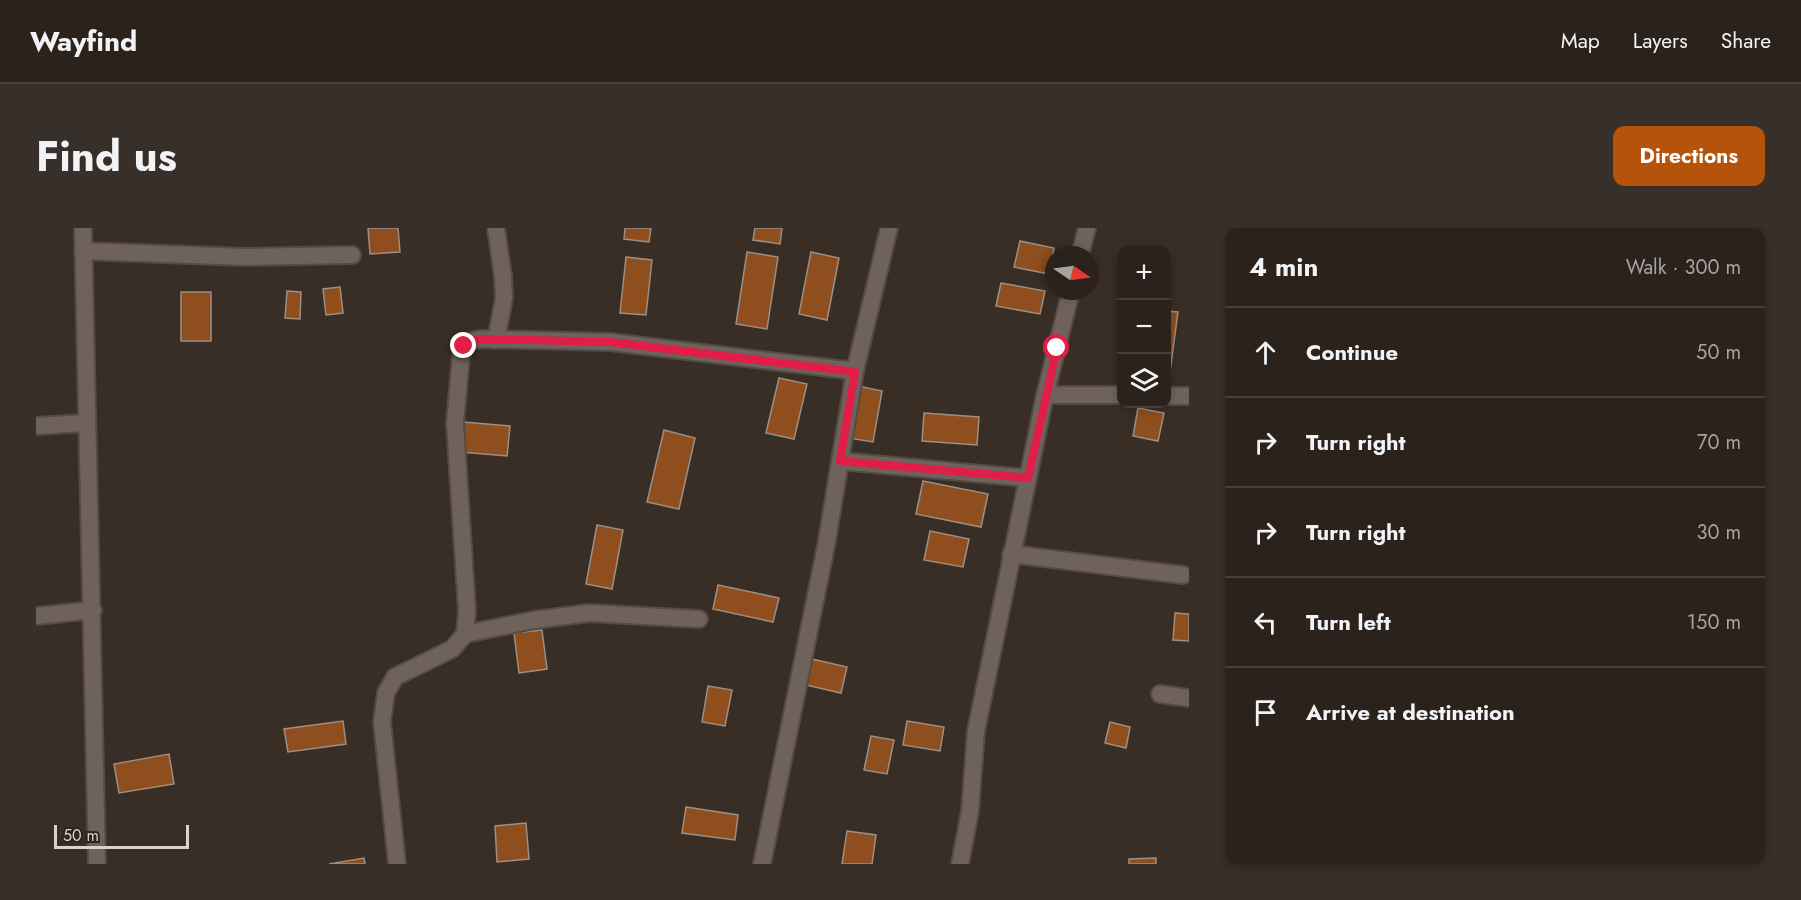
<!DOCTYPE html>
<html lang="en">
<head>
<meta charset="utf-8">
<style>
	:root { --surface:#2b221c; --page:#372f29; --text:#f1f3f6; --muted:#a6a4a3; --line:#473f3b; --accent:#b45309 }
	body { margin:0; font-family:Jost,sans-serif; background:var(--page); color:var(--text) }
	.controls { position:absolute; right:18px; top:18px; display:grid; overflow:hidden; border-radius:12px; box-shadow:0 3px 9px #0003 }
	.controls button { width:54px; height:54px; display:grid; place-items:center; padding:0; border:0; border-bottom:2px solid var(--line); background:var(--surface); color:var(--text); font:30px sans-serif }
	.compass { position:absolute; left:1009px; top:18px; width:54px; height:54px; border-radius:50%; background:var(--surface); box-shadow:0 3px 9px #0003; rotate:103deg }
	.scale { position:absolute; left:18px; bottom:15px; width:135px; box-sizing:border-box; padding-left:6px; border:3px solid #dad2ce; border-top:0; font-size:16px; line-height:21px; white-space:nowrap; color:#dad2ce; -webkit-text-stroke:4px #2e241c; paint-order:stroke }
	.stop { position:absolute; width:18px; height:18px; margin:-14px; border:4px solid #e11d48; border-radius:50%; background:#fff }
	.stop.end { background:#e11d48; border-color:#fff; box-shadow:0 2px 6px #0008 }
	.list { margin:0; padding:0; list-style:none }
	h2 { display:flex; justify-content:space-between; align-items:center; height:78px; margin:0; padding:0 24px; font-size:26px }
	h2 small { font-size:20px; font-weight:400; color:var(--muted) }
	.list li { display:grid; grid-template-columns:39px 1fr auto; gap:18px; align-items:center; box-sizing:border-box; height:90px; padding:0 24px; border-top:2px solid var(--line) }
	.list b { display:block; font-size:22px; white-space:nowrap }
	.list em { font-size:20px; font-style:normal; color:var(--muted) }
	.icon { flex:none; width:33px; height:33px; fill:none; stroke:currentColor; stroke-width:2; stroke-linecap:round; stroke-linejoin:round }
	.map { position:relative; flex:none; width:1153px; height:636px; overflow:hidden; border-radius:12px }
	header { display:flex; align-items:center; gap:36px; box-sizing:border-box; height:84px; padding:0 30px; background:var(--surface); border-bottom:2px solid var(--line) }
	header strong { font-size:28px }
	nav { display:flex; gap:33px; margin-inline-start:auto; font-size:21px }
	.intro { display:flex; align-items:center; justify-content:space-between; box-sizing:border-box; height:144px; padding:0 36px }
	h1 { margin:0; font-size:42px }
	.button { padding:15px 27px; border-radius:12px; background:var(--accent); color:#fff; font-size:21px; font-weight:700 }
	main { display:flex; gap:36px; padding:0 36px }
	aside { flex:1; background:var(--surface); border-radius:12px; box-shadow:0 3px 9px #0003 }
	.map>svg:first-child { display:block }
	.building { fill:#8f4e1d; stroke:#9c8f86; stroke-width:1.5 }
	.lines { fill:none; stroke-linecap:round; stroke-linejoin:round }
	.minor-casing { stroke:#544b44; stroke-width:20 }
	.minor { stroke:#6f625a; stroke-width:16 }
	.route { stroke:#e11d48; stroke-width:8 }
</style>
</head>
<body>
<header>
<strong>Wayfind</strong>
<nav><a>Map</a><a>Layers</a><a>Share</a></nav>
</header>
<div class="intro"><h1>Find us</h1><a class="button">Directions</a></div>
<main>
<div class="map">
<svg width="1153" height="636" viewBox="0 0 1153 636">
	<rect width="100%" height="100%" fill="#392e26"/>
	<g class="building">
		<path d="M332,0H362L364,24L334,26Z"/>
		<path d="M589,0H615L613,14L588,11Z"/>
		<path d="M719,0H746L744,16L717,12Z"/>
		<path d="M984,13L1018,20L1013,46L978,39Z"/>
		<path d="M711,24L742,29L731,101L700,96Z"/>
		<path d="M775,24L803,30L791,92L763,86Z"/>
		<path d="M590,29L616,32L610,87L584,85Z"/>
		<path d="M965,55L1009,63L1004,86L960,78Z"/>
		<path d="M304,59L307,85L290,87L287,61Z"/>
		<path d="M251,63L265,64L264,91L249,90Z"/>
		<rect x="145" y="64" width="30" height="49"/>
		<path d="M1130,83L1142,84L1134,144H1130Z"/>
		<path d="M743,150L771,156L758,211L730,205Z"/>
		<path d="M822,158L846,163L837,214L812,210Z"/>
		<path d="M1102,180L1128,185L1122,213L1097,208Z"/>
		<path d="M888,185L943,189L941,217L886,213Z"/>
		<path d="M427,194L474,198L471,228L425,224Z"/>
		<path d="M628,202L659,210L643,281L611,274Z"/>
		<path d="M887,253L952,266L945,299L880,286Z"/>
		<path d="M561,297L587,302L576,361L550,356Z"/>
		<path d="M894,303L933,311L927,339L888,332Z"/>
		<path d="M682,357L743,370L737,394L677,381Z"/>
		<path d="M1139,385L1153,386V413L1137,412Z"/>
		<path d="M506,402L511,441L483,445L478,405Z"/>
		<path d="M776,431L811,439L805,465L770,457Z"/>
		<path d="M672,458L696,462L689,498L666,494Z"/>
		<path d="M307,493L310,516L252,524L248,501Z"/>
		<path d="M871,493L908,499L904,523L867,517Z"/>
		<path d="M1074,494L1094,499L1090,520L1069,515Z"/>
		<path d="M835,508L858,512L851,546L828,542Z"/>
		<path d="M133,526L138,556L83,565L78,536Z"/>
		<path d="M650,579L702,587L699,612L646,605Z"/>
		<path d="M490,595L493,631L461,634L459,598Z"/>
		<path d="M811,603L840,607L836,636H806Z"/>
		<path d="M328,630L329,636H293Z"/>
		<path d="M1120,630V636H1093V631Z"/>
	</g>
	<g class="lines">
		<defs>
			<g id="minor">
				<path d="M47,0L61,636"/>
				<path d="M47,23L209,29L316,27"/>
				<path d="M1044,27L1051,0"/>
				<path d="M460,112L468,70L467,48L460,0"/>
				<path d="M1009,167H1086"/>
				<path d="M1130,168H1153"/>
				<path d="M0,198L50,195"/>
				<path d="M804,233L991,250"/>
				<path d="M975,326L1147,347"/>
				<path d="M0,388L57,382"/>
				<path d="M429,406L498,392L553,385L663,391"/>
				<path d="M1124,466L1153,470"/>
				<path d="M361,636L346,494L350,465L359,449L416,421L429,406L431,383L419,195L425,128C429,116 433,112 446,111L574,114L819,143"/>
				<path d="M726,636L790,318L819,143L853,0"/>
				<path d="M924,636L934,583L940,503L1009,167L1035,63"/>
			</g>
		</defs>
		<use href="#minor" class="minor-casing"/>
		<use href="#minor" class="minor"/>
	</g>
	<g class="lines">
		<path class="route" d="M428,118L435,112L446,111L574,114L819,144L804,233L992,250L1021,120"/>
	</g>
</svg>
<div class="controls">
<button>+</button>
<button>−</button>
<button><svg class="icon" aria-label="layers" viewBox="0 0 24 24"><path d="M12 4l9 5-9 5-9-5zM3 14l9 5 9-5"/></svg></button>
</div>
<svg class="compass" viewBox="-18 -18 36 36"><path d="M0-13l5 13h-10z" fill="#e53935"/><path d="M0 13l5-13h-10z" fill="#a6a4a3"/></svg>
<div class="scale">50 m</div>
<div class="stop" style="left:1021px;top:120px"></div>
<div class="stop end" style="left:428px;top:118px"></div>
</div>
<aside>
<h2>4 min<small>Walk · 300 m</small></h2>
<ul class="list">
<li><svg class="icon" aria-label="ahead" viewBox="0 0 24 24"><path d="M12 20V5M6 11l6-6 6 6"/></svg><div><b>Continue</b></div><em>50 m</em></li>
<li><svg class="icon" aria-label="right" viewBox="0 0 24 24"><path d="M7 20v-9h11M14 6l5 5-5 5"/></svg><div><b>Turn right</b></div><em>70 m</em></li>
<li><svg class="icon" aria-label="right" viewBox="0 0 24 24"><path d="M7 20v-9h11M14 6l5 5-5 5"/></svg><div><b>Turn right</b></div><em>30 m</em></li>
<li><svg class="icon" aria-label="left" viewBox="0 0 24 24"><path d="M17 20v-9H6M10 6l-5 5 5 5"/></svg><div><b>Turn left</b></div><em>150 m</em></li>
<li><svg class="icon" aria-label="arrive" viewBox="0 0 24 24"><path d="M6 21V4h12l-3 4 3 4H6"/></svg><div><b>Arrive at destination</b></div></li>
</ul>
</aside>
</main>
</body>
</html>
